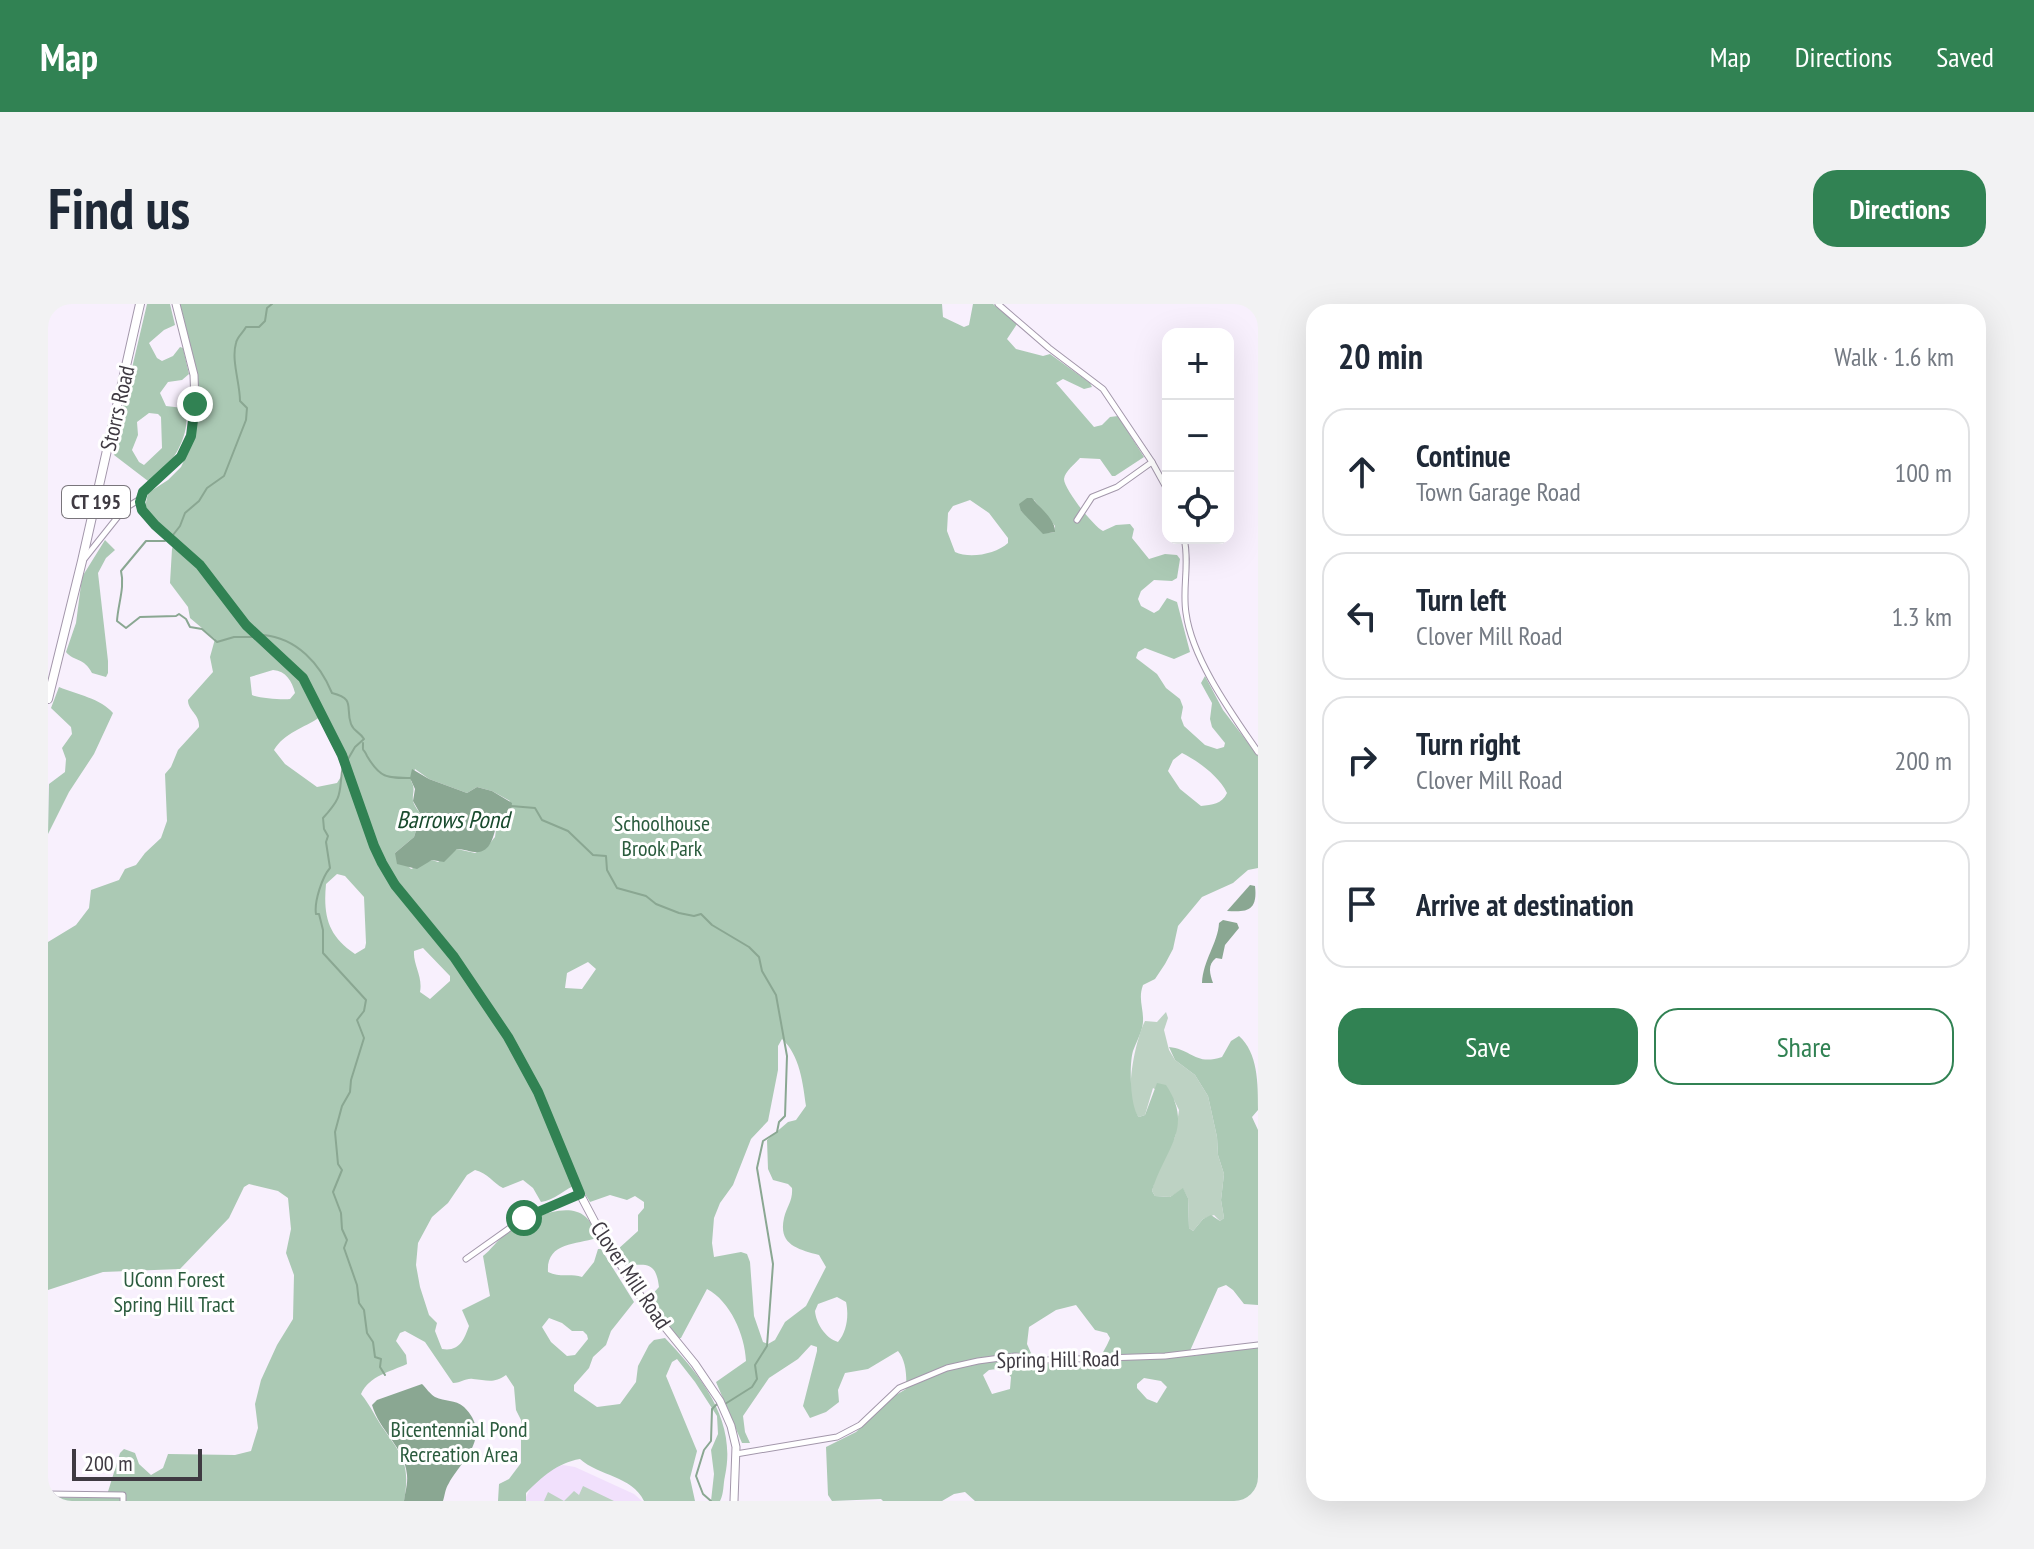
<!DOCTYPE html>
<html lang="en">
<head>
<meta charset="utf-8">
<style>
	:root { --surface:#fff; --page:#f2f2f3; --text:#1f2937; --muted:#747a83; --line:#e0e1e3; --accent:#318253 }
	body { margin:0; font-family:"PT Sans Narrow",sans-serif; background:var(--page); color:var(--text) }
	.controls { position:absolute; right:24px; top:24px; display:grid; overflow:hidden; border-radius:16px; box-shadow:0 8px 32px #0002 }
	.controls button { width:72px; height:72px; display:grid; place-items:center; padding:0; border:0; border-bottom:2px solid var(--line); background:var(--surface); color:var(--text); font:40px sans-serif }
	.scale { position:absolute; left:24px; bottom:20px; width:130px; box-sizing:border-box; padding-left:8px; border:4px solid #3f3a42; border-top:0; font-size:22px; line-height:28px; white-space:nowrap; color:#3f3a42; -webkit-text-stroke:6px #fff; paint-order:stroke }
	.stop { position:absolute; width:24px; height:24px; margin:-18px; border:6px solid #318253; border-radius:50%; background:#fff }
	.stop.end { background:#318253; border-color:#fff; box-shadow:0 2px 8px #0008 }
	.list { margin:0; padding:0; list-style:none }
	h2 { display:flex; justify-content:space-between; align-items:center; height:104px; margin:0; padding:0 32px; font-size:34px }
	h2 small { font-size:26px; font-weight:400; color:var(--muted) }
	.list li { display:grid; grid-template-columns:52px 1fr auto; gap:24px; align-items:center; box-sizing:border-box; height:128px; margin:0 16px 16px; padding:0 16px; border:2px solid var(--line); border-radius:24px }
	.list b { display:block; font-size:30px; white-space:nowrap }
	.list p { margin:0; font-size:26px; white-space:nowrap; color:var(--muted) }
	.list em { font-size:26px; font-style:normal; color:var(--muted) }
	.actions { display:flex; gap:16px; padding:24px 32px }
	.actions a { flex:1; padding:18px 0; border:2px solid var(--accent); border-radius:24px; text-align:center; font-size:28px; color:var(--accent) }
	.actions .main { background:var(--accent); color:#fff }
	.icon { flex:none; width:44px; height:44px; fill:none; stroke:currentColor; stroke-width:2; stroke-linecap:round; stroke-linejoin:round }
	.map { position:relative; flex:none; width:1210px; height:1197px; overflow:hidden; border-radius:24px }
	header { display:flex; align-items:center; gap:48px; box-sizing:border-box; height:112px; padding:0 40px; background:var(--accent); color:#fff }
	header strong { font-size:38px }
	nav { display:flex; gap:44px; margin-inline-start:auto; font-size:28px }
	.intro { display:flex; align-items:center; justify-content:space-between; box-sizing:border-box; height:192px; padding:0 48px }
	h1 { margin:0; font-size:56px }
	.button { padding:20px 36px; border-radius:24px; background:var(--accent); color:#fff; font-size:28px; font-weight:700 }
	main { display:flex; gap:48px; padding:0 48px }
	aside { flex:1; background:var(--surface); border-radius:24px; box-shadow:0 8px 32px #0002 }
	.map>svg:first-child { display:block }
	.built { fill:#f1e0fc }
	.green { fill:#bdd2c3 }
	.forest { fill:#abc9b4; fill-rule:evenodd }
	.water { fill:#8aa792 }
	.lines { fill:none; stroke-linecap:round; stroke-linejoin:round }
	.stream { stroke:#8aa792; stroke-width:2 }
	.street-casing { stroke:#a397ab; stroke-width:7 }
	.secondary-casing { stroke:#a397ab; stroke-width:9 }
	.primary-casing { stroke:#a397ab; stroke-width:10 }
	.street { stroke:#fff; stroke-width:5 }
	.secondary { stroke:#fff; stroke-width:7 }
	.primary { stroke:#fff; stroke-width:8 }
	.route { stroke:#318253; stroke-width:10 }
	.labels { text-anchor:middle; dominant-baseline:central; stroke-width:6; stroke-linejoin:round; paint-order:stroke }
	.shield { fill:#fff; stroke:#79757b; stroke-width:2 }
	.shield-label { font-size:20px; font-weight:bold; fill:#3f3a42 }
	.street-label { font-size:22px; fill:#3f3a42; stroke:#fff }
	.park-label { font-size:22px; fill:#2a5b3d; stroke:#fff }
	.water-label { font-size:24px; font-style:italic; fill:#184a2d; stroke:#fff }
</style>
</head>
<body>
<header>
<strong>Map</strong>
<nav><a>Map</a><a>Directions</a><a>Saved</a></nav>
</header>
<div class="intro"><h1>Find us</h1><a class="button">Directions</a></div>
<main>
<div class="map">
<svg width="1210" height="1197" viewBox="0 0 1210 1197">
	<rect width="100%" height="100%" fill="#f8f0fd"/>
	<path class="built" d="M515,1161L527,1163L586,1190L594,1197H476L483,1183L500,1166Z"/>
	<g class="green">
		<path d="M1118,708L1120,714L1116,726L1121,746L1127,756L1147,771L1160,792L1169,833L1170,851L1176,870L1173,896L1176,914L1172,917L1166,911L1155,915L1145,927L1141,924L1140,894L1135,885L1122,893L1107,892L1104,887L1108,870L1127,833L1131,806L1126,796L1105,784L1097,811L1091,813C1074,797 1087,737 1097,717L1109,718Z"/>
		<path d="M535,1182L566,1197H496L500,1188L516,1197L526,1187L531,1191Z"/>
	</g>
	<g class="forest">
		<path d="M99,0H122L127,21L116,26L101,39L109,54L114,57L125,52L132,43L135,44L141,70L134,76L120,78L112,89L118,102L135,104C148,124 121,170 100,177L66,151L65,145ZM101,109L110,110L113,113L114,144L96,161L91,158L84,146L90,131L89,118Z"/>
		<path d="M132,0H894L895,13L916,23L921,21L925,0H945L969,20L959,35L968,45L995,52L1002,50L1042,79L1044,83L1036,85L1015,75L1008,79L1046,123L1054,121L1062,113L1070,112L1096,153L1067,172H1064L1052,155L1032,154C1027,160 1017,167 1016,175C1016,185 1045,222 1055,227L1068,221L1082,220L1086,225L1084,234L1101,255L1117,250L1129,251L1132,255L1129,274L1124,277L1106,276L1093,287L1090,295L1093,302L1106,309L1111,306L1119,294L1129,298L1142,348L1126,355L1097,344L1090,348L1088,354L1109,370L1118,384L1132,395L1135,403L1133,414L1136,422L1157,441L1169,445L1176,443L1177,439L1164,423L1162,415L1164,399L1153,379L1157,372L1175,406L1210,452V564L1200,566L1185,579L1154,593L1130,622L1125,645L1117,660L1107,675L1095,681C1089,697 1098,708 1094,724C1092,731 1088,739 1085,747C1081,760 1082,804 1091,813L1097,811L1109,779L1118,781C1147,824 1116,846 1104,887L1107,892L1122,893L1135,884L1140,894L1141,924L1145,927L1155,915L1163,911L1172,917L1176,914L1173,896L1176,870L1170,851L1169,833L1160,792L1147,771L1127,756L1121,743C1144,745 1147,762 1174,753L1183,737L1191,732C1210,749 1210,779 1210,806L1204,813L1210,826V1001L1196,1000L1185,986L1178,981L1170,984L1141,1049L1145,1052L1187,1044H1210V1197H927L917,1188L906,1190L894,1197H835L833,1195L784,1197L780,1191L778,1143L808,1128L843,1094L858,1085C859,1073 858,1056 850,1047L820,1065L797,1069L790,1086L791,1098L778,1108L762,1114L755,1102L769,1047V1043L763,1041L750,1055L721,1074L695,1112L697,1128L702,1139H694L668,1078L698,1057C697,1031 682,997 659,985L633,1034H630L599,996L611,983C608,957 598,960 577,962L569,946L590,927V911L596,904V898L587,892L579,896L562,891L542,898L531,880C517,884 506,897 493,898L485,884L475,876L455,884C445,879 440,869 427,866L419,871L400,899L384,913L370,939L368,961L372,983L381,1011L389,1019L387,1027L394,1045C411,1048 416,1036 421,1022L414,1006L442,992L435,952C443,946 449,936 457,931C483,912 540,885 548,934C528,941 498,938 500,968C512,974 522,969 534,973L546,958L550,945H553L586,998L563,1027L558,1041L545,1053L541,1064L526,1081V1087L549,1103L572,1100L588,1078L590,1062L601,1041L606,1036L617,1034C653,1072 689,1116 677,1172C675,1181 676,1189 672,1197H663L666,1170L663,1146L670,1130L669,1112L647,1078L629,1055L624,1058L618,1072L649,1147L642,1174L647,1197H596C584,1172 551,1172 532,1155C509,1159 494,1173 478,1189V1197H450L451,1180L461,1175L473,1159V1116L468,1106L466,1083L458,1071C446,1080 438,1076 425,1075C417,1074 414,1079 405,1079L377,1038L357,1027L352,1029L348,1037L358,1051L359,1060C342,1068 322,1071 313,1090C323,1102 328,1115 337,1127C356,1154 362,1163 356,1197H0V1194L7,1193L58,1194L72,1149L76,1145L87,1149L91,1160L103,1171L115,1164L120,1150L187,1151L203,1147L210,1124L207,1100L213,1076L229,1041L245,1015L246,971L238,949L243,925L240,894L230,887L201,880L196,883L181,914L132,965L55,968L0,986V638L28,621L41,604L43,586L71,576L77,565L88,561L97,549L113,534L119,517L117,470L123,463L130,446L151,423C152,410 140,407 140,396L165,368L162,353L167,335L142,314L140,303L122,279L124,245L128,235L116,226L97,203L100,189L120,176L133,163L141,146L148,117L150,71ZM922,196L941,209L960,234V239C948,250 922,255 907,248L899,227L900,209L905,202ZM986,196L1007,222V228L1001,229L973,207ZM225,366C238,367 244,377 247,389L242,395C234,396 210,394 204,391L202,373ZM272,413L285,426L301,460L289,479L269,483L237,460L226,446C236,429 256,424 272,413ZM1134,449C1150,457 1171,472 1179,489C1174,500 1164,501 1153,502L1132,485L1120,467L1125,456ZM367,465L381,475L419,489L429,483L444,487L462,497L449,519L447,533L438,544L427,549L409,545L390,558L384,556L363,565L347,549L366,533L373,511C371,507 366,502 365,497C364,489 368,485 363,477ZM289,570L297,572L316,593L318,639L317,644L307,650C280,632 275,612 278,580ZM375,644L402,672V677L382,695L372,688C375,672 365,661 366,647ZM540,658L548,665L534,685L517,684L519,669ZM734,735C752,751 755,780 758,802L748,816L740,818L719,836L720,865L725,876L740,880L744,884C745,897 739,902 736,914C730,941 750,945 771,951L778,963L758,1002L737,1018L727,1036L720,1040L715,1038L706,1012L702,958L699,950L693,948L666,953L664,939L666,914L672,899L685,881L703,835L720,817L730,766V742ZM789,993L798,998C801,1011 799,1028 790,1038C777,1034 768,1019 767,1007L770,1000ZM1028,1001L1047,1026L1059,1029L1062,1034C1061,1038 1050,1059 1045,1062C1038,1065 994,1060 986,1056L979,1040L981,1023L1008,1006ZM501,1014L514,1019L524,1027H535L539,1031L540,1035L527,1051L519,1052L503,1038L494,1023ZM956,1064L963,1073L962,1085L944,1090L935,1071L941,1066ZM1096,1074L1113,1077L1119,1083L1109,1099L1099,1095L1089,1084V1080Z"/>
		<path d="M57,236L67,246L58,254L50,269L60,357V369L58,373L44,369C36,353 26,358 18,348L28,319L34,273Z"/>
		<path d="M11,383C30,391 52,394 65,409L46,450L21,488L0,530L1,480L17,468L18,455L14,444L24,430L23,423L3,404Z"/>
	</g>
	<g class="water">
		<path d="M979,194H984C991,203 1008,216 1007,228L995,230L973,207L971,200Z"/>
		<path d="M364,465L381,475L419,489L429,483L444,487L464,499L463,507L449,519C446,529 444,546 431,548C425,549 416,545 409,545L396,558L384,556L369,565L349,560L347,549L366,533L373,511L365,497L367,485L362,474Z"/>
		<path d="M1202,581L1207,582C1210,608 1198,608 1179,607Z"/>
		<path d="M1175,616L1189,619L1191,624L1177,641L1174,655L1168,654C1159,661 1162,670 1165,679H1154C1155,656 1170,639 1171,619Z"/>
		<path d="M374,1080C378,1084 382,1090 387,1093C397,1098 407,1095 416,1103C445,1132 415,1155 401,1179C397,1185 397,1191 395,1197H356C357,1188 360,1180 359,1171C357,1144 331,1126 324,1101L329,1096Z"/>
	</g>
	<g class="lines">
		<g class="stream">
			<path d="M125,231L132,222L137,209L151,197L159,184L176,172L198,116L199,104L192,97C192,79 183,56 188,39C189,33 195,29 198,23H211L217,17L219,4L224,0"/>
			<path d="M117,237H98L73,267C77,283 70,300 69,317L78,324L92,313L128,312L131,310L138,315L142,323L154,325L169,338L186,333H205"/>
			<path d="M215,331C249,334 272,360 284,389C308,395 297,403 303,420C306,428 312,428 316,435L307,443L300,455"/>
			<path d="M315,439C315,451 314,441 319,452C332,474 338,474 364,474"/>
			<path d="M295,461C290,489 297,490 275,514L276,525L280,532L278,538L282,564C274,573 266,598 268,610H271L275,626V649L318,696L316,707L309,716L316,734L303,776L302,788L294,802L287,828L290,860L294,866L285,888L293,909L294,925L299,936L296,944L309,981L311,999L316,1006L319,1029L325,1038L327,1053L333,1055L332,1063L337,1071"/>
			<path d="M463,502L487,504L494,516L520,527L545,551L558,552L559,566L569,584L598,592L608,600L631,609L646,612L653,610L664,621L701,643L711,653L714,667L728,691L739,752L737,812L731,818L729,828L715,837L709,864L725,960L719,1042L707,1061L709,1075L704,1083L677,1100"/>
			<path d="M663,1197L655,1190L648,1172L656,1146L663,1137L664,1105L669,1100"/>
		</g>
		<defs>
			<g id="street">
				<path d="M950,0L1001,44L1055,85L1104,158L1120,187"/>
				<path d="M1029,216L1044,193L1069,183L1104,158"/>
				<path d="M1136,234C1142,259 1134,284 1138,309C1144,355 1184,410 1210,448"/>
				<path d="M37,254L76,205L92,195"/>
				<path d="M418,955L476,914L532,890"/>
				<path d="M688,1150L789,1133L812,1121L851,1084L899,1064L930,1057L967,1052L998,1056L1117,1052L1210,1041"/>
				<path d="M0,1190L75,1191V1197"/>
			</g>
			<path id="secondary" d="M128,0L146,71L147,100L143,132L133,153L95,188L92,198L94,206L107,221L152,261L198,321L255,374L294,451L326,542L334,559L347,581L406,653L460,733L490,788L532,890L551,926L595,996L647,1060L672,1097L683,1122L688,1143L686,1197"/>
			<path id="primary" d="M0,395L34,257L92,0"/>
		</defs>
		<use href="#street" class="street-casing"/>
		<use href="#secondary" class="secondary-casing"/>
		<use href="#primary" class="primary-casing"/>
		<use href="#street" class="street"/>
		<use href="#secondary" class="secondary"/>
		<use href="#primary" class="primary"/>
	</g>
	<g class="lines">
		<path class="route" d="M147,100L143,132L133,153L95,188L92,198L94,206L107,221L152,261L198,321L255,374L294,451L326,542L334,559L347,581L406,653L460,733L490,788L532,890L476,914"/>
	</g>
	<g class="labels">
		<rect class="shield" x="14" y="182" width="68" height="32" rx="6"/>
		<g class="shield-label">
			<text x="48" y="198">CT 195</text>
		</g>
		<g class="street-label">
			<text transform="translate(69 104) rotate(-77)">Storrs Road</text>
			<text transform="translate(583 971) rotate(56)">Clover Mill Road</text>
			<text transform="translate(1010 1055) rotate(-1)">Spring Hill Road</text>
		</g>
		<g class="park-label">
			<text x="614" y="519">Schoolhouse<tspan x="614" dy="25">Brook Park</tspan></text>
			<text x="126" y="975">UConn Forest<tspan x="126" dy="25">Spring Hill Tract</tspan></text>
			<text x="411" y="1125">Bicentennial Pond<tspan x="411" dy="25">Recreation Area</tspan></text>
		</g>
		<g class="water-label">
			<text x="405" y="515">Barrows Pond</text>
		</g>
	</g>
</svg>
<div class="controls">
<button>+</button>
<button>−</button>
<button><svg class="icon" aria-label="locate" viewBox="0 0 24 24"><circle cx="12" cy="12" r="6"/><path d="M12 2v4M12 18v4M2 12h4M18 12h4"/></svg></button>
</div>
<div class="scale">200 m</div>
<div class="stop" style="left:476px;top:914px"></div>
<div class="stop end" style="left:147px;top:100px"></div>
</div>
<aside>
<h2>20 min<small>Walk · 1.6 km</small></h2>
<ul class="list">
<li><svg class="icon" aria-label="ahead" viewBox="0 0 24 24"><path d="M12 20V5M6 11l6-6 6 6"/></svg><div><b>Continue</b><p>Town Garage Road</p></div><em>100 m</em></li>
<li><svg class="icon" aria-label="left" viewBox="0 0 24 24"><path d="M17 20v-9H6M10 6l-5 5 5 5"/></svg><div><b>Turn left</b><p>Clover Mill Road</p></div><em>1.3 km</em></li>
<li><svg class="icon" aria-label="right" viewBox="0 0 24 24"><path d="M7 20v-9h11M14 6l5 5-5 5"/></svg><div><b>Turn right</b><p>Clover Mill Road</p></div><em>200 m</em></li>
<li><svg class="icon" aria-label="arrive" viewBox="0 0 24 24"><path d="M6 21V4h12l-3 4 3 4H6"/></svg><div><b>Arrive at destination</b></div></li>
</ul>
<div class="actions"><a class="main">Save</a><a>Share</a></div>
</aside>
</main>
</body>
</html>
